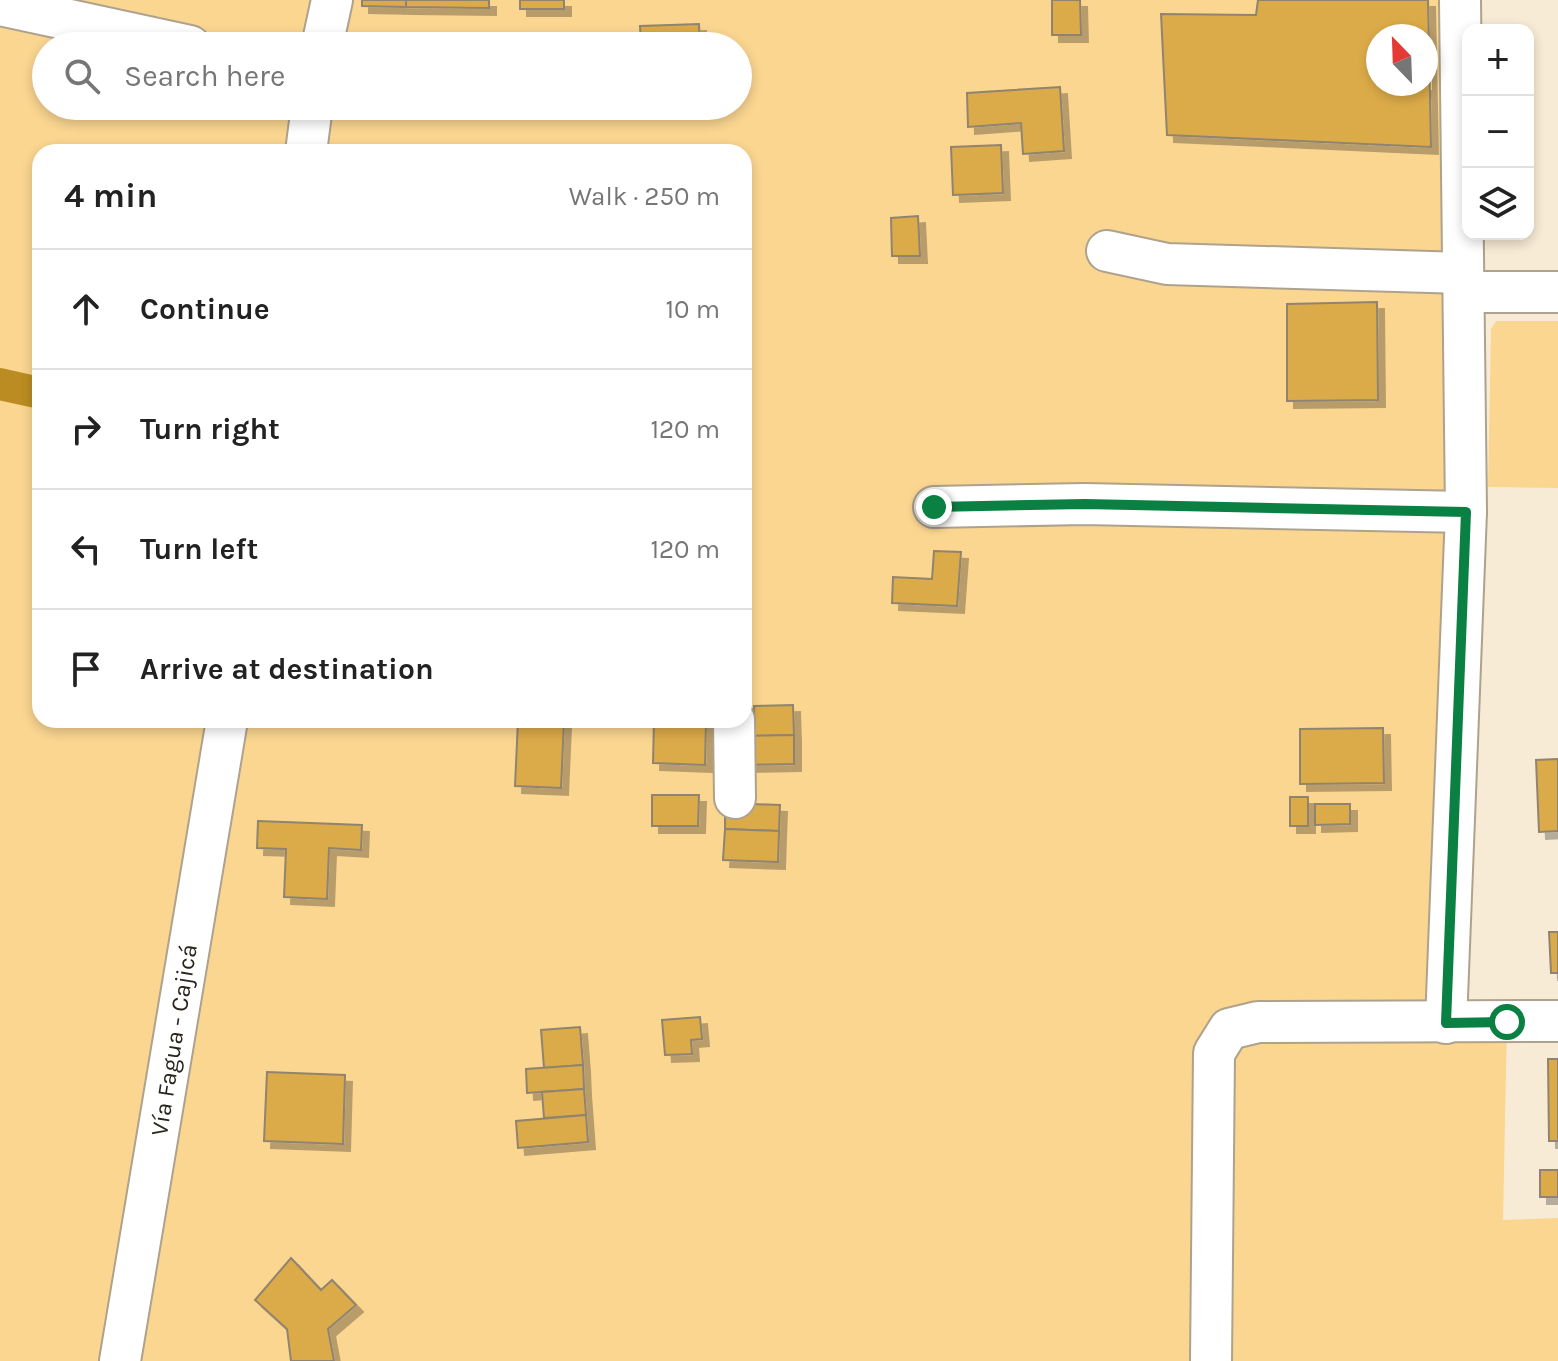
<!DOCTYPE html>
<html lang="en">
<head>
<meta charset="utf-8">
<style>
	:root { --surface:#fff; --page:#f6f6f6; --text:#222; --muted:#767676; --line:#e0e0e0 }
	body { margin:0; font-family:Karla,sans-serif; background:var(--page); color:var(--text) }
	.controls { position:absolute; right:24px; top:24px; display:grid; overflow:hidden; border-radius:16px; box-shadow:0 4px 12px #0003 }
	.controls button { width:72px; height:72px; display:grid; place-items:center; padding:0; border:0; border-bottom:2px solid var(--line); background:var(--surface); color:var(--text); font:40px sans-serif }
	.compass { position:absolute; left:1366px; top:24px; width:72px; height:72px; border-radius:50%; background:var(--surface); box-shadow:0 4px 12px #0003; rotate:337deg }
	.stop { position:absolute; width:24px; height:24px; margin:-18px; border:6px solid #0b8043; border-radius:50%; background:#fff }
	.stop.end { background:#0b8043; border-color:#fff; box-shadow:0 2px 8px #0008 }
	.list { margin:0; padding:0; list-style:none }
	h2 { display:flex; justify-content:space-between; align-items:center; height:104px; margin:0; padding:0 32px; font-size:34px }
	h2 small { font-size:26px; font-weight:400; color:var(--muted) }
	.list li { display:grid; grid-template-columns:52px 1fr auto; gap:24px; align-items:center; box-sizing:border-box; height:120px; padding:0 32px; border-top:2px solid var(--line) }
	.list b { display:block; font-size:30px; white-space:nowrap }
	.list em { font-size:26px; font-style:normal; color:var(--muted) }
	.icon { flex:none; width:44px; height:44px; fill:none; stroke:currentColor; stroke-width:2; stroke-linecap:round; stroke-linejoin:round }
	.map { position:relative; flex:none; width:1558px; height:1361px; overflow:hidden }
	.search { position:absolute; background:var(--surface); box-shadow:0 4px 12px #0003; left:32px; top:32px; width:720px; height:88px; display:flex; align-items:center; gap:20px; box-sizing:border-box; padding:0 28px; border-radius:44px; color:var(--muted); font-size:30px }
	.panel { position:absolute; background:var(--surface); box-shadow:0 4px 12px #0003; left:32px; top:144px; width:720px; height:584px; border-radius:24px }
	.map>svg:first-child { display:block }
	.green { fill:#fbd691; fill-rule:evenodd }
	.lines { fill:none; stroke-linecap:round; stroke-linejoin:round }
	.canal { stroke:#bb8c21; stroke-width:32 }
	.building { fill:#dcab48; stroke:#908470; stroke-width:2; fill-rule:evenodd; filter:url(#shadow) }
	.minor-casing { stroke:#aea28d; stroke-width:44 }
	.minor { stroke:#fff; stroke-width:40 }
	.route { stroke:#0b8043; stroke-width:10 }
	.labels { text-anchor:middle; dominant-baseline:central; stroke-width:6; stroke-linejoin:round; paint-order:stroke }
	.street-label { font-size:24px; fill:#29241c; stroke:#fff }
</style>
</head>
<body>
<div class="map">
<svg width="1558" height="1361" viewBox="0 0 1558 1361">
	<defs>
		<filter id="shadow"><feDropShadow dx="7" dy="7" stdDeviation="0" flood-color="#0004"/></filter>
	</defs>
	<rect width="100%" height="100%" fill="#f8ebd5"/>
	<g class="green">
		<path d="M0,0H1460L1446,1023L1507,1022L1503,1220L1558,1218V1361H0ZM1378,36H1426V84H1378ZM46,46H738V106H46ZM40,152H744V720H40Z"/>
		<path d="M1496,321H1558V488L1488,487L1491,329Z"/>
	</g>
	<g class="lines">
		<path class="canal" d="M0,384L40,393"/>
	</g>
	<g class="building">
		<path d="M362,0H406V7L362,6Z"/>
		<path d="M406,0H489V8L406,7Z"/>
		<rect x="520" y="0" width="44" height="9"/>
		<path d="M1052,0H1080L1081,35H1052Z"/>
		<path d="M1258,0H1428L1431,147L1167,135L1161,14L1256,15ZM1378,36H1426V84H1378Z"/>
		<path d="M699,24L700,46H641L640,26Z"/>
		<path d="M1060,87L1064,151L1023,154L1021,123L968,127L967,93Z"/>
		<path d="M1001,145L1003,193L953,195L951,147Z"/>
		<path d="M918,216L920,256H892L891,218Z"/>
		<path d="M1377,302L1378,400L1287,401V304Z"/>
		<path d="M934,551L961,552L957,606L892,603L893,577L932,579Z"/>
		<path d="M793,705L794,735L755,736L754,706Z"/>
		<path d="M518,720H564L561,788L515,786Z"/>
		<path d="M654,720H706L705,765L653,763Z"/>
		<path d="M1383,728L1384,783L1300,784V729Z"/>
		<path d="M794,735V764L744,765L743,736Z"/>
		<path d="M1558,759V831L1539,832L1536,760Z"/>
		<path d="M652,795H699L698,826H652Z"/>
		<rect x="1290" y="797" width="18" height="29"/>
		<path d="M725,803L780,805L779,831L725,829Z"/>
		<path d="M1315,804H1350V824L1315,825Z"/>
		<path d="M258,821L362,825L361,850L329,848L327,899L284,897L286,849L257,848Z"/>
		<path d="M725,829L779,831L778,862L723,860Z"/>
		<path d="M1549,932H1558V973H1551Z"/>
		<path d="M700,1017L702,1039L691,1040L692,1054L665,1055L662,1020Z"/>
		<path d="M580,1027L583,1065L544,1068L541,1030Z"/>
		<path d="M1548,1059H1558V1141H1549Z"/>
		<path d="M583,1065L584,1089L527,1093L526,1069Z"/>
		<path d="M267,1072L345,1075L343,1144L264,1141Z"/>
		<path d="M584,1089L586,1115L544,1118L542,1092Z"/>
		<path d="M586,1115L588,1142L518,1148L516,1121Z"/>
		<rect x="1540" y="1170" width="18" height="27"/>
		<path d="M291,1258L321,1290L332,1280L356,1305L328,1329L334,1361H291L287,1329L255,1300Z"/>
	</g>
	<g class="lines">
		<defs>
			<g id="minor">
				<path d="M0,5L190,46"/>
				<path d="M322,46L332,0"/>
				<path d="M306,152L312,106"/>
				<path d="M1107,251L1167,264L1463,273"/>
				<path d="M1464,292H1558"/>
				<path d="M934,507L1085,504L1466,512"/>
				<path d="M734,720L735,798"/>
				<path d="M1446,1023L1466,512L1460,0"/>
				<path d="M120,1361L227,720"/>
				<path d="M1211,1361L1214,1053L1229,1029L1258,1022L1558,1021"/>
			</g>
		</defs>
		<use href="#minor" class="minor-casing"/>
		<use href="#minor" class="minor"/>
	</g>
	<g class="lines">
		<path class="route" d="M934,507L1085,504L1466,512L1446,1023L1507,1022"/>
	</g>
	<g class="labels">
		<g class="street-label">
			<text transform="translate(174 1040) rotate(-81)">Vía Fagua - Cajicá</text>
		</g>
	</g>
</svg>
<div class="controls">
<button>+</button>
<button>−</button>
<button><svg class="icon" aria-label="layers" viewBox="0 0 24 24"><path d="M12 4l9 5-9 5-9-5zM3 14l9 5 9-5"/></svg></button>
</div>
<svg class="compass" viewBox="-18 -18 36 36"><path d="M0-13l5 13h-10z" fill="#e53935"/><path d="M0 13l5-13h-10z" fill="#767676"/></svg>
<div class="stop" style="left:1507px;top:1022px"></div>
<div class="stop end" style="left:934px;top:507px"></div>
<div class="search"><svg class="icon" aria-label="search" viewBox="0 0 24 24"><circle cx="10" cy="10" r="6"/><path d="M15 15l6 6"/></svg>Search here</div>
<section class="panel">
<h2>4 min<small>Walk · 250 m</small></h2>
<ul class="list">
<li><svg class="icon" aria-label="ahead" viewBox="0 0 24 24"><path d="M12 20V5M6 11l6-6 6 6"/></svg><div><b>Continue</b></div><em>10 m</em></li>
<li><svg class="icon" aria-label="right" viewBox="0 0 24 24"><path d="M7 20v-9h11M14 6l5 5-5 5"/></svg><div><b>Turn right</b></div><em>120 m</em></li>
<li><svg class="icon" aria-label="left" viewBox="0 0 24 24"><path d="M17 20v-9H6M10 6l-5 5 5 5"/></svg><div><b>Turn left</b></div><em>120 m</em></li>
<li><svg class="icon" aria-label="arrive" viewBox="0 0 24 24"><path d="M6 21V4h12l-3 4 3 4H6"/></svg><div><b>Arrive at destination</b></div></li>
</ul>
</section>
</div>
</body>
</html>
